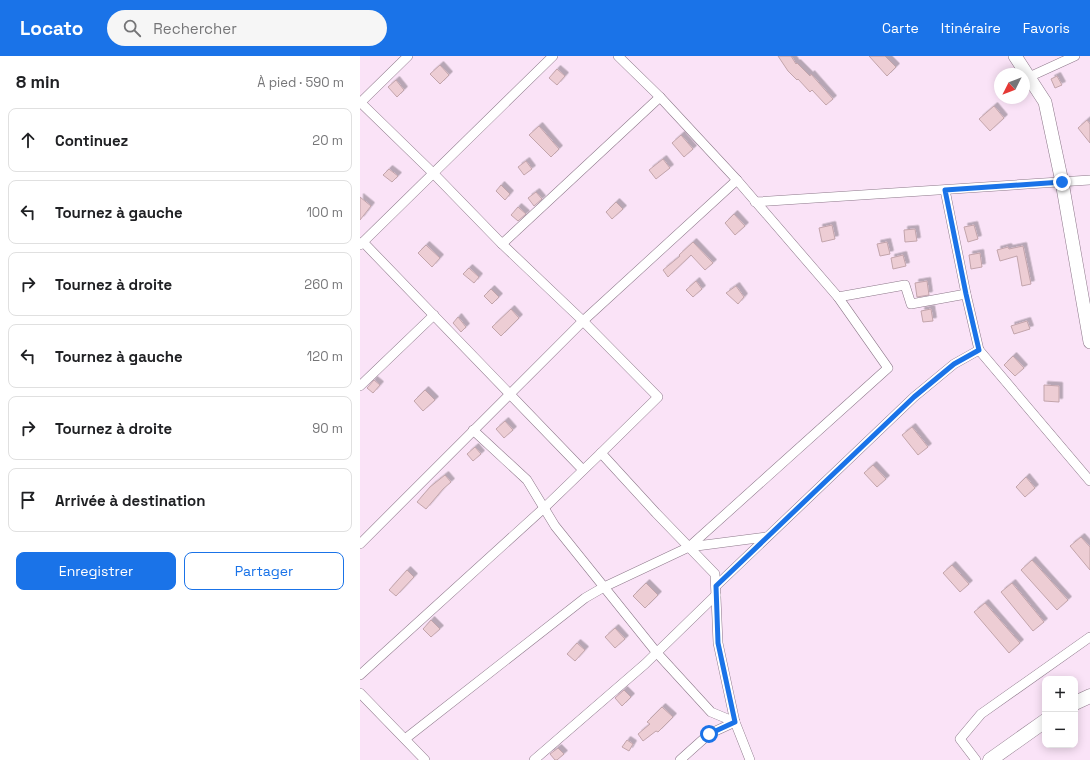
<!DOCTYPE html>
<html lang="fr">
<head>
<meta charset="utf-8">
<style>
	:root { --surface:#fff; --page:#f6f6f6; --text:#202124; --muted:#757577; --line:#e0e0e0; --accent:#1a73e8 }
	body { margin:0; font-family:"Space Grotesk",sans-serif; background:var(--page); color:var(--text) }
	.controls { position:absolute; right:12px; bottom:12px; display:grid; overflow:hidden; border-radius:8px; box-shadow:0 2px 10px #0003 }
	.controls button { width:36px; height:36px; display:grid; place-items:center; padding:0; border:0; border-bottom:1px solid var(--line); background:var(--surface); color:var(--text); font:20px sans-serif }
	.compass { position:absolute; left:634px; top:12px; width:36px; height:36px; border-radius:50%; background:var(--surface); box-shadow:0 2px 10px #0003; rotate:228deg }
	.stop { position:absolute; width:12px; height:12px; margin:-9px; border:3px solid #1a73e8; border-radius:50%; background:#fff }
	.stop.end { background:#1a73e8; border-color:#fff; box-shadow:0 1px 4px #0008 }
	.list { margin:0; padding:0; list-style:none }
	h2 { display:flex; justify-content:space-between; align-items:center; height:52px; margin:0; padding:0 16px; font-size:17px }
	h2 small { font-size:13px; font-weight:400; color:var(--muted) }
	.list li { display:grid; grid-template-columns:26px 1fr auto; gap:12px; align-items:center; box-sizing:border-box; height:64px; margin:0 8px 8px; padding:0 8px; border:1px solid var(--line); border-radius:8px }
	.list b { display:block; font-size:15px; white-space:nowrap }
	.list em { font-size:13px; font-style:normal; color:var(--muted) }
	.actions { display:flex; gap:8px; padding:12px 16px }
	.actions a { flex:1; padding:9px 0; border:1px solid var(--accent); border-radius:8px; text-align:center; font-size:14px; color:var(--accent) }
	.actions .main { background:var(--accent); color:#fff }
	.icon { flex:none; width:22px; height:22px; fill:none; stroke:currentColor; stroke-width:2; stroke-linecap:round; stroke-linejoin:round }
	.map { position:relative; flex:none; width:730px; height:704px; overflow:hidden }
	header { display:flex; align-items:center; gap:24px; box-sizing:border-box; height:56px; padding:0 20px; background:var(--accent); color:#fff }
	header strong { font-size:19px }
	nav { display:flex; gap:22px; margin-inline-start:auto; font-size:14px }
	.search { width:280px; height:36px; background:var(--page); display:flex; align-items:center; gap:10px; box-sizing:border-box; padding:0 14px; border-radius:22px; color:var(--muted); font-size:15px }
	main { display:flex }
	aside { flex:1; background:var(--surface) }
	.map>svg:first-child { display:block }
	.building { fill:#edcdd4; stroke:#c2a4ab; filter:url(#shadow) }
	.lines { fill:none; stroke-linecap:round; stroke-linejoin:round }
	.street-casing { stroke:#8d788a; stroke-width:10 }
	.secondary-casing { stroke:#8d788a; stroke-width:14 }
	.primary-casing { stroke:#8d788a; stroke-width:15 }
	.street { stroke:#fff; stroke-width:9 }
	.secondary { stroke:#fff; stroke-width:13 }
	.primary { stroke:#fff; stroke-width:14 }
	.route { stroke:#1a73e8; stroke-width:5 }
</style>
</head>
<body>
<header>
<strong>Locato</strong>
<div class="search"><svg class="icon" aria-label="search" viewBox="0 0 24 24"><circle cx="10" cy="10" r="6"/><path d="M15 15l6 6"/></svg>Rechercher</div>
<nav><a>Carte</a><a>Itinéraire</a><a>Favoris</a></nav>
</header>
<main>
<aside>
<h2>8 min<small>À pied · 590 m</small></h2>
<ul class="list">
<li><svg class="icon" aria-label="ahead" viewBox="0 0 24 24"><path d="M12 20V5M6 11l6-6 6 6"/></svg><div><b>Continuez</b></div><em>20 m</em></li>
<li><svg class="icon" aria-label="left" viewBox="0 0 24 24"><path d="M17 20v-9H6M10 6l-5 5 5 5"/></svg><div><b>Tournez à gauche</b></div><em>100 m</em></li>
<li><svg class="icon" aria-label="right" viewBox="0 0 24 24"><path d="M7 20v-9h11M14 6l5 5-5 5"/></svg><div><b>Tournez à droite</b></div><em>260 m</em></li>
<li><svg class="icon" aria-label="left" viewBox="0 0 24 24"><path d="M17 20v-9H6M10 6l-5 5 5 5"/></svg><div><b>Tournez à gauche</b></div><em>120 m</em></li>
<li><svg class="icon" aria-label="right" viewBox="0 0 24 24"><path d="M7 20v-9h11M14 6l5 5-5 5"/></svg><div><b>Tournez à droite</b></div><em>90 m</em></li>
<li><svg class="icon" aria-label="arrive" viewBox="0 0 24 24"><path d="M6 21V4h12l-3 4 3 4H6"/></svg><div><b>Arrivée à destination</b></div></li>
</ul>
<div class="actions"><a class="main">Enregistrer</a><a>Partager</a></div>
</aside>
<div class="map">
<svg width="730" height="704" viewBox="0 0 730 704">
	<defs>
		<filter id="shadow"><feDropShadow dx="3.5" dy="-3.5" stdDeviation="0" flood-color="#0004"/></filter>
	</defs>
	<rect width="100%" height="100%" fill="#fae3f7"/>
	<g class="building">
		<path d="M418,0H431L436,8L437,7L450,20L451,18L473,43L466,49L452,34L450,36L438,23L437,24L428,15Z"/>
		<path d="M509,0H525L536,11L527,20Z"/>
		<path d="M80,9L89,19L80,28L70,18Z"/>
		<path d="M197,13L205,20L197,29L189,22Z"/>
		<path d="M697,20L702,29L695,32L691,23Z"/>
		<path d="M36,24L44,34L37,41L28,31Z"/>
		<path d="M634,50L644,62L630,75L619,63Z"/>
		<path d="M727,64L730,68V87L718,72Z"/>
		<path d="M179,70L199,93L191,101L169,79Z"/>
		<path d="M321,79L333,93L324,101L312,87Z"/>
		<path d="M303,103L310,112L296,123L289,114Z"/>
		<path d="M166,105L172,113L164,119L158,111Z"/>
		<path d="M29,113L38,120L32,126L23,119Z"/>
		<path d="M141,129L150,138L145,144L136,135Z"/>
		<path d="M176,136L182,143L174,150L168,142Z"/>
		<path d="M0,141L11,150L0,164Z"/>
		<path d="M256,146L263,153L252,163L246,156Z"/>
		<path d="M158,151L166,158L158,165L151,159Z"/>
		<path d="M374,158L385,170L375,179L365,167Z"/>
		<path d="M472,169L475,183L462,186L459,172Z"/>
		<path d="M614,169L618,183L608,186L604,171Z"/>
		<path d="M555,173L557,185L545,186L544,174Z"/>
		<path d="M333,186L353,207L345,214L331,199L308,221L303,214L320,200L319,199Z"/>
		<path d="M527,186L530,198L520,200L517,188Z"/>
		<path d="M66,189L80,202L72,211L58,197Z"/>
		<path d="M663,190L671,228L662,230L657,200L640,205L637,194L648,191L649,193Z"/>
		<path d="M620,197L622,211L611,213L609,199Z"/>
		<path d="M543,199L546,210L533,213L531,202Z"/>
		<path d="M109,212L119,221L114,227L103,218Z"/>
		<path d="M336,225L342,233L333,241L326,234Z"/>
		<path d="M567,225L569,239L557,241L555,227Z"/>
		<path d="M376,230L384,241L378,248L366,237Z"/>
		<path d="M131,233L139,241L132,248L124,240Z"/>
		<path d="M151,253L159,262L141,280L132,271Z"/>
		<path d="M571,253L573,265L563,266L561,255Z"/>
		<path d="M98,261L106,271L101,276L93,267Z"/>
		<path d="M667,265L670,273L654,278L651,270Z"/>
		<path d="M653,300L664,312L655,320L644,309Z"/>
		<path d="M14,324L20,329L13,337L7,332Z"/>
		<path d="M684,329L699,330V346L684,345Z"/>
		<path d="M65,334L75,344L63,355L54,345Z"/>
		<path d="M145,365L153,374L144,382L136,373Z"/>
		<path d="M552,371L568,391L558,399L542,379Z"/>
		<path d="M115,391L121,398L113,405L107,398Z"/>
		<path d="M513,409L526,423L517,431L504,417Z"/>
		<path d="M85,419L91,426L83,433L66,453L57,446L70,431Z"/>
		<path d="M666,421L675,432L665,441L656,431Z"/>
		<path d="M721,481L730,491V514L710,490Z"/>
		<path d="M672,504L708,544L697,554L661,514Z"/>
		<path d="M592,509L609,528L600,536L583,517Z"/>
		<path d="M47,514L54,521L36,540L29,534Z"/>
		<path d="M286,527L298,539L285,552L273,540Z"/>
		<path d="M652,527L684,566L673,575L641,536Z"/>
		<path d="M625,547L660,587L649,597L614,556Z"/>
		<path d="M71,564L80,573L71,581L63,573Z"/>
		<path d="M255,572L265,583L255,592L245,581Z"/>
		<path d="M217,587L225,594L215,605L207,598Z"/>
		<path d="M264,634L271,641L262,650L255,642Z"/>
		<path d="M302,651L313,661L298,676L296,675L283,685L278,678L290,668L287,666Z"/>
		<path d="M267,684L273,688L269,695L262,691Z"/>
		<path d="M198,692L204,698L197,704H195L190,698Z"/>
	</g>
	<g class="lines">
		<defs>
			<g id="street">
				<path d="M258,0L300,41L377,124L478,241L545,229L551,248L606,238"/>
				<path d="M669,21L715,0"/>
				<path d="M0,46L73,117L142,188L223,265L298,341L241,397L296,457L355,518L358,587L375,666L390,704"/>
				<path d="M0,47L48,0"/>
				<path d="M585,134L606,238L619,294L730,425"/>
				<path d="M395,146L730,124"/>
				<path d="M3,186L223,414"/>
				<path d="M142,188L300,41"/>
				<path d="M0,189L193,0"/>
				<path d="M0,330L74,259"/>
				<path d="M113,374L167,424L195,470L297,597L351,656L375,666"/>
				<path d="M0,488L223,265L377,124"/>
				<path d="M329,491L528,312L478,241"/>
				<path d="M356,530L554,341L594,308L619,294"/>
				<path d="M0,619L184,452L241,397"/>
				<path d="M0,637L65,704"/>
				<path d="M45,683L225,542L244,531L329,491L406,481"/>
				<path d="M174,704L285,608L356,539"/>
				<path d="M320,704L349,678L375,666"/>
				<path d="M616,704L600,683L621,658L730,581"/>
			</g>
			<path id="secondary" d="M655,0L685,46L702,126L730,286"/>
			<g id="primary">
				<path d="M715,647L730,640"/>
				<path d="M630,704L685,665"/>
			</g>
		</defs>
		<use href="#street" class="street-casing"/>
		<use href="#secondary" class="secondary-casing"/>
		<use href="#primary" class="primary-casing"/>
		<use href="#street" class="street"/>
		<use href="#secondary" class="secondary"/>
		<use href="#primary" class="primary"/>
	</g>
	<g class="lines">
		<path class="route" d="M349,678L375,666L358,587L356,530L554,341L594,308L619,294L606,238L585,134L702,126"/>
	</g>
</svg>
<div class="controls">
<button>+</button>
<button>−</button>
</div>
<svg class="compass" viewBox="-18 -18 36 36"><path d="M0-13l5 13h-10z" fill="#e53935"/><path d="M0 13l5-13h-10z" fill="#757577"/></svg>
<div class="stop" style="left:349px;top:678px"></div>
<div class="stop end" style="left:702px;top:126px"></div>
</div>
</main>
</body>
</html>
